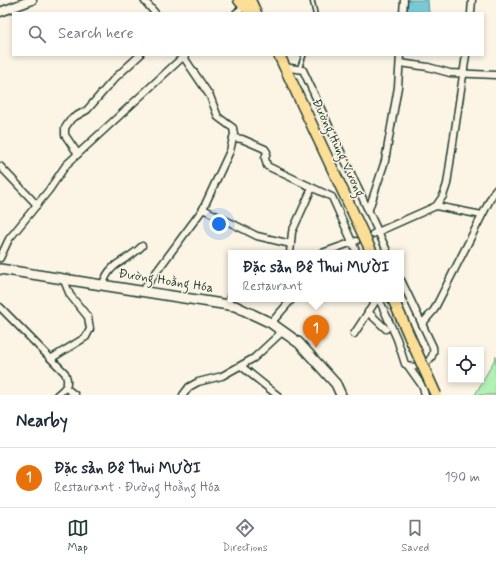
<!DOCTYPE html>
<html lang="en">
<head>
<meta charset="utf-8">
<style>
	:root { --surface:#fff; --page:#f6f6f7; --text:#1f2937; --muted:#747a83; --line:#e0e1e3; --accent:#1f3d34 }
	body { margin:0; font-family:Mynerve,sans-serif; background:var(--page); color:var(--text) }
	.controls { position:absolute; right:12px; bottom:12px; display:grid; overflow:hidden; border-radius:0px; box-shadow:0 2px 6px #0003 }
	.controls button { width:36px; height:36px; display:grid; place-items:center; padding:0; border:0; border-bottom:1px solid var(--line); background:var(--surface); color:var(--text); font:20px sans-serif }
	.you { position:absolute; left:219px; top:224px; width:14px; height:14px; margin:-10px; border:3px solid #fff; border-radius:50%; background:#1a73e8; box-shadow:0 0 0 6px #1a73e833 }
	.badge { display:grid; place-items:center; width:26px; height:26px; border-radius:50%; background:var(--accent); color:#fff; font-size:13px; font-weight:700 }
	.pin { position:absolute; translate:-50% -33px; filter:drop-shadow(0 1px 2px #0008) }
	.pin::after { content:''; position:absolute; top:21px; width:14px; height:12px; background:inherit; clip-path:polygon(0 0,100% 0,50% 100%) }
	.popup { position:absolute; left:228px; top:250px; width:176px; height:52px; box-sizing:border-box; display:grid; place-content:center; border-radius:0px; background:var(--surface); filter:drop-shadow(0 1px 3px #0005); font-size:13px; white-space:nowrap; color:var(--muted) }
	.popup b { font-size:15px; color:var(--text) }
	.popup::after { content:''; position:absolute; left:50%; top:100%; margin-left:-8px; border:8px solid transparent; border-top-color:var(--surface) }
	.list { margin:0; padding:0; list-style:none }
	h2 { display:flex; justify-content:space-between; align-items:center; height:52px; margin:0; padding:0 16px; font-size:17px }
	h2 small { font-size:13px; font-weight:400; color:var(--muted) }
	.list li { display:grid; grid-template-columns:26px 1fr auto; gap:12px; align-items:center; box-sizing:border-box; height:60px; padding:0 16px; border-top:1px solid var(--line) }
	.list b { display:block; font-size:15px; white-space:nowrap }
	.list p { margin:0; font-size:13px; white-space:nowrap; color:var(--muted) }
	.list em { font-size:13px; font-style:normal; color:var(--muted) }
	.icon { flex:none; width:22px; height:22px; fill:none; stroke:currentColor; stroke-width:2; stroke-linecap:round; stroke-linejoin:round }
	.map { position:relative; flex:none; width:496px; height:395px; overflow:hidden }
	.search { position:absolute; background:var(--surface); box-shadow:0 2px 6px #0003; left:12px; right:12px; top:12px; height:44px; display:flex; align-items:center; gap:10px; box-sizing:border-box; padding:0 14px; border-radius:0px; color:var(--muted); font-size:15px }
	.sheet { height:112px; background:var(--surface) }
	nav { display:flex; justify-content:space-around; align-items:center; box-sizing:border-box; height:56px; border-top:1px solid var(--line); background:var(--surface); font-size:11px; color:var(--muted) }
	nav a { display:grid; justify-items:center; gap:2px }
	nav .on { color:var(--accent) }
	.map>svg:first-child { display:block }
	.green { fill:#b2f0b6; stroke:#689675 }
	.water { fill:#79c9d4; stroke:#559194 }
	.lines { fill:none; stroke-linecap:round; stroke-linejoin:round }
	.service-casing { stroke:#1f3d34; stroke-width:6 }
	.minor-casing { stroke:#1f3d34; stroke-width:9 }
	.tertiary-casing { stroke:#1f3d34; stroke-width:11 }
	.secondary-casing { stroke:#1f3d34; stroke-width:12 }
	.primary-casing { stroke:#1f3d34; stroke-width:13 }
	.trunk-casing { stroke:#1f3d34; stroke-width:13 }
	.service { stroke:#fcf5e5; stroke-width:3 }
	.minor { stroke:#fcf5e5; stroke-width:6 }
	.tertiary { stroke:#fcf5e5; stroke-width:8 }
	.secondary { stroke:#fcf5e5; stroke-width:9 }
	.primary { stroke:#fcde96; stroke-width:10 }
	.trunk { stroke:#fcde96; stroke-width:10 }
	.trunk-bridge-casing { stroke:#1f3d34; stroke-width:13; stroke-linecap:butt }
	.trunk-bridge { stroke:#fcde96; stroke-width:10 }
	.labels { text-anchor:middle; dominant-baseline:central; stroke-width:3; stroke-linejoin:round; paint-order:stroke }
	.street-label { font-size:13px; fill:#1f3d34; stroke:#fcf5e5 }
</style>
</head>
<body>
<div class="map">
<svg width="496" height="395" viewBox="0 0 496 395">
	<rect width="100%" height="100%" fill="#fcf5e5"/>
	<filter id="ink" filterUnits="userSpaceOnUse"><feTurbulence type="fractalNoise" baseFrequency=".025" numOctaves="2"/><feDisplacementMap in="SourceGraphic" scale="8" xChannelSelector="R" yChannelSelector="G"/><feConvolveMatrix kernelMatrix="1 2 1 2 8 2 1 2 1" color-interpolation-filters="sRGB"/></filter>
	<g filter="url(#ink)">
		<path class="green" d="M496,356V395H475L496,357Z"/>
		<path class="water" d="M406,0H428L429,13H405Z"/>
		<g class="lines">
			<defs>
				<g id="service">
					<path d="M312,0L315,13"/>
					<path d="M299,69L304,55"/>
				</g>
				<g id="minor">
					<path d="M144,0L155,13"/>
					<path d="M236,13L245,6"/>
					<path d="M403,13L404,0"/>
					<path d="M471,13L472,0"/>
					<path d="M400,63L428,67L450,73L496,75"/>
					<path d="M284,67L303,70L388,253"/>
					<path d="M233,138L242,139L265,149L267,152L265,158L267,166L332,197L357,253"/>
					<path d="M78,154L65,135V128L71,119L87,110L115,78L140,55"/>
					<path d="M0,166L37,205"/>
					<path d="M436,206L482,215"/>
					<path d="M203,209L257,236L291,244"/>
					<path d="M368,212L385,161L398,87L400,55"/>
					<path d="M373,234L436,206L443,196L447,184L466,55"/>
					<path d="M290,253L292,232L312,188"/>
					<path d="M322,253L356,241"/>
					<path d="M0,258L9,239L49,190L66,165L185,55"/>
					<path d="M103,284C110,261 127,262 142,246"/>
					<path d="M143,290L203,209L230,151L234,134L233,128L218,117L210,96L183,56"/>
					<path d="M379,299L397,339L405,364C416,371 436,362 433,347L401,280"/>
					<path d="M227,304L231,295"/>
					<path d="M0,307L65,373C70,384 66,388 57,395"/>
					<path d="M368,312L386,329"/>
					<path d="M271,323L292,299"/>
					<path d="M422,324L434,310L495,190"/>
					<path d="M354,334L377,299"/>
					<path d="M52,358L86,337L90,329L88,317L70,295L63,278"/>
					<path d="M241,366L277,395"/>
					<path d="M408,366L423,387L425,395"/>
					<path d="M66,388L75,395"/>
					<path d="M183,395L189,387L198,382L222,376L254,358L283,331"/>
				</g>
				<path id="tertiary" d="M0,12L32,0"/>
				<path id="secondary" d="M0,269L235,306L271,323L299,343L336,384L341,395"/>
				<path id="primary" d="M239,0L251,13"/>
				<g id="trunk">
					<path d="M250,0L256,13"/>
					<path d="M279,55L372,253"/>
					<path d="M393,299L412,342"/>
				</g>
			</defs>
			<use href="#service" class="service-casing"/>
			<use href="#minor" class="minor-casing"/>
			<use href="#tertiary" class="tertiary-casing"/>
			<use href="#secondary" class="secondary-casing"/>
			<use href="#primary" class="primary-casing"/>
			<use href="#trunk" class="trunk-casing"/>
			<use href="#service" class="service"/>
			<use href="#minor" class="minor"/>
			<use href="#tertiary" class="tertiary"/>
			<use href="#secondary" class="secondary"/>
			<use href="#primary" class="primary"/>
			<use href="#trunk" class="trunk"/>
			<defs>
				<path id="trunk-bridge" d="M412,342L436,395"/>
			</defs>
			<use href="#trunk-bridge" class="trunk-bridge-casing"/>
			<use href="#trunk-bridge" class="trunk-bridge"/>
		</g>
	</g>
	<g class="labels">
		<g class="street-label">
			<text transform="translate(338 148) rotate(65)">Đường Hùng Vương</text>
			<text transform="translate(166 281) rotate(9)">Đường Hoằng Hóa</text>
		</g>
	</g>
</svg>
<div class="controls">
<button><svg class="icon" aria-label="locate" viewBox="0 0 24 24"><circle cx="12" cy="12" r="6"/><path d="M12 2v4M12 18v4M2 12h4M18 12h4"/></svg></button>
</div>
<div class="you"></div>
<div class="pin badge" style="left:316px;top:348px;background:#e8710a">1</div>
<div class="popup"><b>Đặc sản Bê Thui MƯỜI</b>Restaurant</div>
<div class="search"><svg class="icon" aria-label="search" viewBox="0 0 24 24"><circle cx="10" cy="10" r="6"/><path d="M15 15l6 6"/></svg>Search here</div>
</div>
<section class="sheet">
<h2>Nearby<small></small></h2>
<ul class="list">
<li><span class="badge" style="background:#e8710a">1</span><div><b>Đặc sản Bê Thui MƯỜI</b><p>Restaurant · Đường Hoằng Hóa</p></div><em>190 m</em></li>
</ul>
</section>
<nav>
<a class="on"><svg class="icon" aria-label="map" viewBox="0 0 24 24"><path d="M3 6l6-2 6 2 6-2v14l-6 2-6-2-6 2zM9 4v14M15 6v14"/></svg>Map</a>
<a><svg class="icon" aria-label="directions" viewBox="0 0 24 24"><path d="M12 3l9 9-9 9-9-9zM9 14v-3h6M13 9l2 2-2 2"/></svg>Directions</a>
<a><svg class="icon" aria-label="saved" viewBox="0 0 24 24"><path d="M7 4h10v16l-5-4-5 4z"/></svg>Saved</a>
</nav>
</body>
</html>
